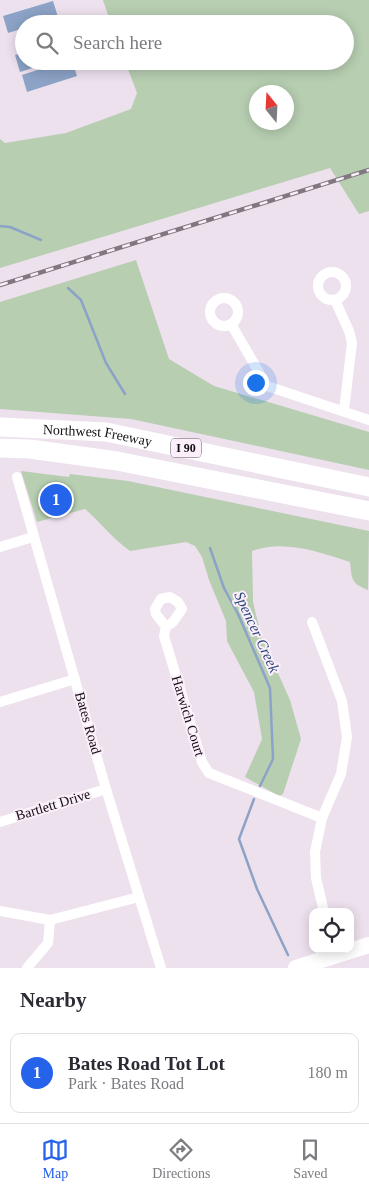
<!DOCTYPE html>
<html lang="en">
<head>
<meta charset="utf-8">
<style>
	:root { --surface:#fff; --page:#f7f7f7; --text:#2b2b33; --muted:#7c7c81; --line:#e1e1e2; --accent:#2563eb }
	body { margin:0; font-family:"Times New Roman",serif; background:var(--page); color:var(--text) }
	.controls { position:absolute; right:15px; bottom:15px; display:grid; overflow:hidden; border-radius:10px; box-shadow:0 2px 12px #0003 }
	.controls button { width:45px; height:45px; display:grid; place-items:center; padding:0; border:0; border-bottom:1px solid var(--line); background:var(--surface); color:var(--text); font:25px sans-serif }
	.compass { position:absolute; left:249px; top:85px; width:45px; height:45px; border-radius:50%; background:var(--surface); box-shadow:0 2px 12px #0003; rotate:342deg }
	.you { position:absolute; left:255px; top:382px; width:18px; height:18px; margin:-12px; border:4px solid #fff; border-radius:50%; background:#1a73e8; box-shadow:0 0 0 8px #1a73e833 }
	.badge { display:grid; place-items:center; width:32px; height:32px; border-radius:50%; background:var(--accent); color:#fff; font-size:16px; font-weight:700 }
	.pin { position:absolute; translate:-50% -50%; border:2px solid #fff; box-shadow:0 1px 5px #0006 }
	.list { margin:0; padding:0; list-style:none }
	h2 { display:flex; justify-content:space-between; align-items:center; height:65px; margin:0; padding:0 20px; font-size:21px }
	h2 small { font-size:16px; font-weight:400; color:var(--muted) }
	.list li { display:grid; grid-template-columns:32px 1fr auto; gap:15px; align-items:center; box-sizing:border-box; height:80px; margin:0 10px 10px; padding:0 10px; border:1px solid var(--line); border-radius:10px }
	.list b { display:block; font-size:19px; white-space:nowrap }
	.list p { margin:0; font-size:16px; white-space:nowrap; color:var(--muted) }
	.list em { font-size:16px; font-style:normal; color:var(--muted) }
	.icon { flex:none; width:28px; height:28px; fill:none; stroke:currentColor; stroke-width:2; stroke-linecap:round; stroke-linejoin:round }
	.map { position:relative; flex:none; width:369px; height:968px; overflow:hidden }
	.search { position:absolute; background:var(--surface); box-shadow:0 2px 12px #0003; left:15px; right:15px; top:15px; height:55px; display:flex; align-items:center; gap:12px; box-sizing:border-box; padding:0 18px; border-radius:28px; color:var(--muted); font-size:19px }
	.sheet { height:155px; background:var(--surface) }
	nav { display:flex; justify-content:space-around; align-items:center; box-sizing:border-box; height:70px; border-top:1px solid var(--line); background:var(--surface); font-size:14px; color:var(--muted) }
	nav a { display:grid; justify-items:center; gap:2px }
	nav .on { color:var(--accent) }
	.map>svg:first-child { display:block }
	.green { fill:#b7ceb1; fill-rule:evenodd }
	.water { fill:#8ca3c7 }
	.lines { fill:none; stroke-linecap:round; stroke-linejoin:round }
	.stream { stroke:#8ca3c7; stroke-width:2.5 }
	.minor { stroke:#fff; stroke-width:10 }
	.primary { stroke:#fff; stroke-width:16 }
	.motorway { stroke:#fff; stroke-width:19 }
	.rail-casing { stroke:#807881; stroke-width:4.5 }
	.rail { stroke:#fbeffc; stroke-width:2.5; stroke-dasharray:8; stroke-linecap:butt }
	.labels { text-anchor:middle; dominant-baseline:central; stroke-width:4; stroke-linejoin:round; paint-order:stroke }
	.shield { fill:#fbeffc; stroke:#585259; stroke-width:1 }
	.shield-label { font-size:12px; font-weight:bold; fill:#120f13 }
	.street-label { font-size:14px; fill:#120f13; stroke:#fbeffc }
	.water-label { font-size:15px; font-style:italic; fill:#264474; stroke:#fbeffc }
</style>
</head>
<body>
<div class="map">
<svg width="369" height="968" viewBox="0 0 369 968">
	<rect width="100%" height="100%" fill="#ede1ee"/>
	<g class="green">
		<path d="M103,0H369V211L359,214L330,168L0,268V139L5,143L66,133L131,109L137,93L125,61H345V24H111ZM256,92H286V122H256Z"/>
		<path d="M136,260L169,359L214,386L369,432V470L131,419L0,409V302Z"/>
		<path d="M21,471L69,477L70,474L128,481L369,531L368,590C351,583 352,580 350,562C319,552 284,539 252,551L253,602L261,635L290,700L301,739L283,794L279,796L245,777L262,739L254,692L227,641L226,621L209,580L202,557L195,546L186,542L130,551C113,539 101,523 85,509L37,522Z"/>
	</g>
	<g class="water">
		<path d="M53,1L58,17L37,24H24V28L8,33L3,16Z"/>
		<path d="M24,53V61H55L20,72L15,55Z"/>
		<path d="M65,61H72L77,76L27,92L22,75Z"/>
	</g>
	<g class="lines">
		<g class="stream">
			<path d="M0,226L10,227L41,240"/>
			<path d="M68,288L81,300L106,363L125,394"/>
			<path d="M210,548L224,588L238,614L270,688L273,759L260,786"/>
			<path d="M254,799L239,839L257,889L288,955"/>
		</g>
		<g class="minor">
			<circle cx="332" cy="286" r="14"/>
			<circle cx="224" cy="312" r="14"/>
			<path d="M335,300L349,331L352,343L344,410"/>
			<path d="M231,324L267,386L369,420"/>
			<path d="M17,477L106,789L161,968"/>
			<path d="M0,547L33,537"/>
			<path d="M312,622L342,701L347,737L341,774L322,818L315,852L316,878L324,912"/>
			<path d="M166,627L156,614L155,609L161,599L170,597L178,602L182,609L173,622L166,627L164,636L202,762L209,773L322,818"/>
			<path d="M0,702L75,679"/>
			<path d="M0,822L106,789"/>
			<path d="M0,911L50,920L139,897"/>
			<path d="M27,968L48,943L50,920"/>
		</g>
		<path class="primary" d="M296,968L369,945"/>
		<g class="motorway">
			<path id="s1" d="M0,427L106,432L369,487"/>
			<path d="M0,448L30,449L117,461L369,511"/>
		</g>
		<defs>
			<path id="rail" d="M0,285L369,170"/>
		</defs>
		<use href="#rail" class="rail-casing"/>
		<use href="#rail" class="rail"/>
	</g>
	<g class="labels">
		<rect class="shield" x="171" y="438.5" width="30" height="19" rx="4"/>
		<g class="shield-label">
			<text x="186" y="448">I 90</text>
		</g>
		<g class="street-label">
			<text stroke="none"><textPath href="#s1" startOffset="98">Northwest Freeway</textPath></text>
			<text transform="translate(188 716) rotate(73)">Harwich Court</text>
			<text transform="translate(88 723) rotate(74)">Bates Road</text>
			<text transform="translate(53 805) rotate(-17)">Bartlett Drive</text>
		</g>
		<g class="water-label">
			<text transform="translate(257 632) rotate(65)">Spencer Creek</text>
		</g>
	</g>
</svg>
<div class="controls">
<button><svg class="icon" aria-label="locate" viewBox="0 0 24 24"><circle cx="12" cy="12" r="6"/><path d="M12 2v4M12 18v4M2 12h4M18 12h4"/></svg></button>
</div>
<svg class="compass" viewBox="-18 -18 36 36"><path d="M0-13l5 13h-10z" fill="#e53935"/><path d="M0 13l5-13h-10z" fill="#7c7c81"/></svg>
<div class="you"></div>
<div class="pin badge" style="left:56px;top:500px">1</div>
<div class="search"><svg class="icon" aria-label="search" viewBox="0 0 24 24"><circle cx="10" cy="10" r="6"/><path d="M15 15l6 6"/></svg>Search here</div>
</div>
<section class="sheet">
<h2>Nearby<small></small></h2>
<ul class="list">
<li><span class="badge">1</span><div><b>Bates Road Tot Lot</b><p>Park · Bates Road</p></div><em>180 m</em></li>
</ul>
</section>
<nav>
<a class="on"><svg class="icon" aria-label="map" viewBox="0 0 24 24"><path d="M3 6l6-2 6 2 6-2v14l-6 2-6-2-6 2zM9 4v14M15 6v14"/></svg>Map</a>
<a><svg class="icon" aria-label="directions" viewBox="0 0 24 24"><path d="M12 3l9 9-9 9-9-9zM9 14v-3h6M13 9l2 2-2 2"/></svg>Directions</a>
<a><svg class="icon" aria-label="saved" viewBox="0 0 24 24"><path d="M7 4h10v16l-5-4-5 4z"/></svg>Saved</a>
</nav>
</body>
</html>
